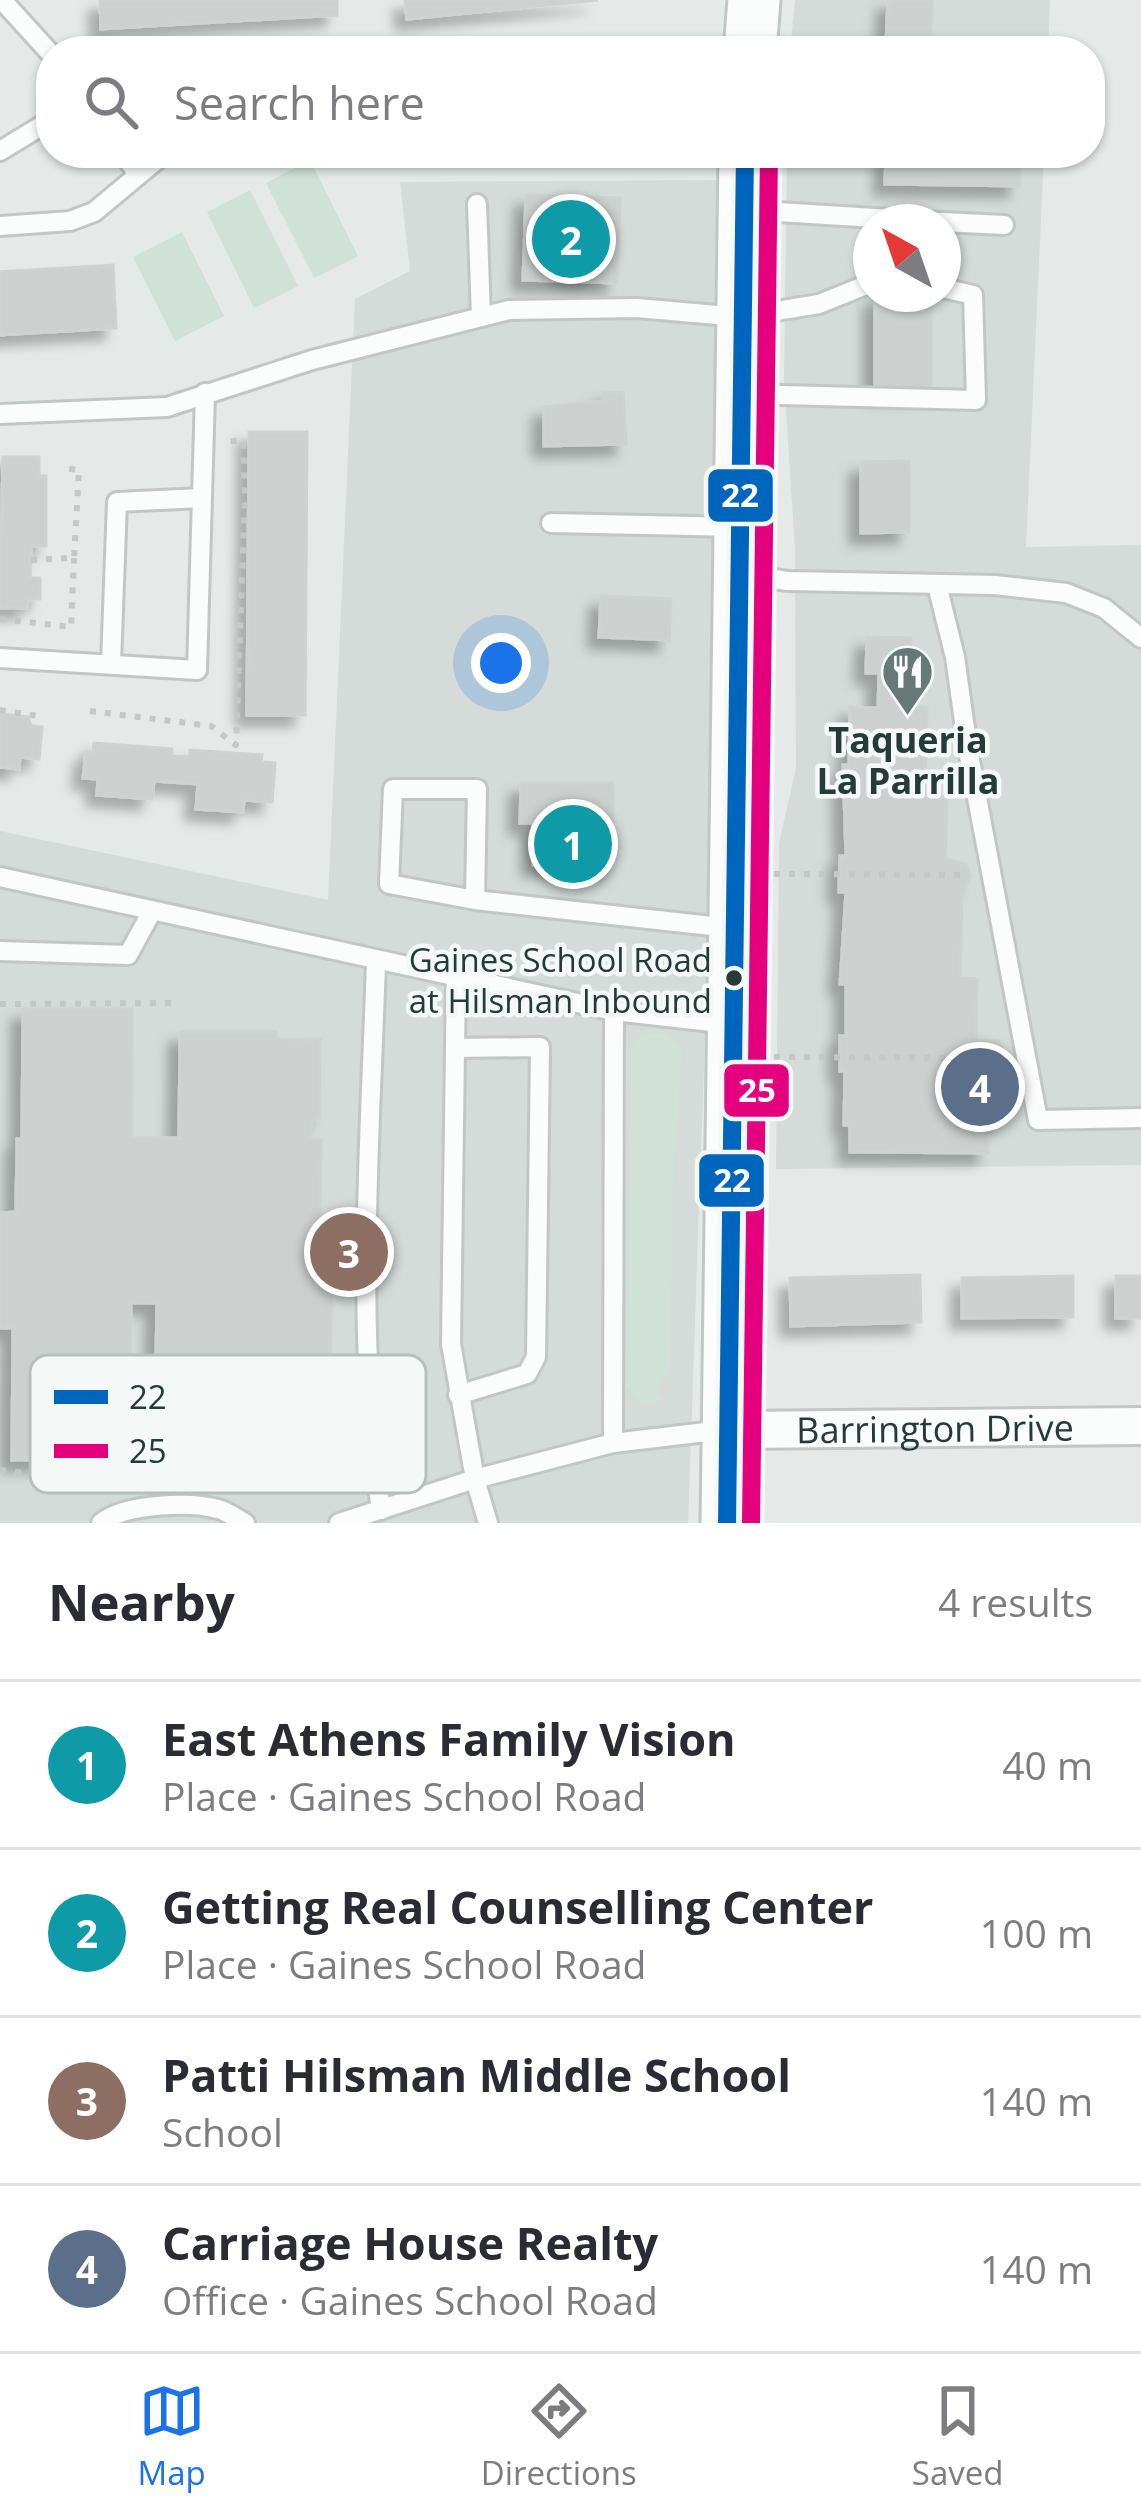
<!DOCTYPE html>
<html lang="en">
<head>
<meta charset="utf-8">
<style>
	:root { --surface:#fff; --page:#f2f2f3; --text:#2b2b33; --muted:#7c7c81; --line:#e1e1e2; --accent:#1a73e8 }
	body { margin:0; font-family:"Open Sans",sans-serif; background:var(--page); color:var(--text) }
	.compass { position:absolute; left:853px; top:204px; width:108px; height:108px; border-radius:50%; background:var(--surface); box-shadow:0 3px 9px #0004; rotate:320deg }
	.you { position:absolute; left:501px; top:663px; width:42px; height:42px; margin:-30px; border:9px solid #fff; border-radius:50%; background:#1a73e8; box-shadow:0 0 0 18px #1a73e833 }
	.badge { display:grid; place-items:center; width:78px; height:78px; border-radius:50%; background:var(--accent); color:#fff; font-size:39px; font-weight:700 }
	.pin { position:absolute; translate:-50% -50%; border:6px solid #fff; box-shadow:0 3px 12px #0006 }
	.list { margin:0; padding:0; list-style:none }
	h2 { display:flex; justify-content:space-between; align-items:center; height:156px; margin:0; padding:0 48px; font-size:51px }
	h2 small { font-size:39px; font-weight:400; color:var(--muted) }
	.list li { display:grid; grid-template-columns:78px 1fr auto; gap:36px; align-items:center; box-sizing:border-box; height:168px; padding:0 48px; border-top:3px solid var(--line) }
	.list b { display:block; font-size:45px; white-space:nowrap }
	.list p { margin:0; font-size:39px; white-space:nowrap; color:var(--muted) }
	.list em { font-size:39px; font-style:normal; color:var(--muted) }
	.icon { flex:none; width:66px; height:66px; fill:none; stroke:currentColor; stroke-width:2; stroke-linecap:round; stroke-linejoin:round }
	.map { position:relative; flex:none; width:1141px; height:1523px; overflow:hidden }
	.search { position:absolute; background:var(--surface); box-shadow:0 3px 9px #0004; left:36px; right:36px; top:36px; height:132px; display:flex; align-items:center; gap:30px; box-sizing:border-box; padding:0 42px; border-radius:48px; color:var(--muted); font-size:45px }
	.sheet { height:828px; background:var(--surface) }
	nav { display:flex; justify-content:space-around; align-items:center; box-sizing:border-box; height:168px; border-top:3px solid var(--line); background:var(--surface); font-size:33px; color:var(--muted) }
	nav a { display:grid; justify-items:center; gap:6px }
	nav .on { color:var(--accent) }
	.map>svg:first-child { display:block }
	.built { fill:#d4dbd8; fill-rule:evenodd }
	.green { fill:#d0e1d8 }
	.building { fill:#ccd1cf; stroke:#ced3d1; stroke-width:3; filter:url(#shadow) }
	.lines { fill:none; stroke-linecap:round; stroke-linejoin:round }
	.lane-casing { stroke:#c2c7c5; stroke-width:24 }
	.street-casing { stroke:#c2c7c5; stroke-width:42 }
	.secondary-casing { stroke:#c1c7c5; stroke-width:57 }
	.path { stroke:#c2c9c8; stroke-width:6; stroke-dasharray:6 9; stroke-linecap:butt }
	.lane { stroke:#fbfcfc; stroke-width:18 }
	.street { stroke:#fbfcfc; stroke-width:36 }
	.secondary { stroke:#fbfcfc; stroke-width:51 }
	.bus-1-casing { stroke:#f4f8f7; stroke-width:27 }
	.bus-2-casing { stroke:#f4f8f7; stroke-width:27 }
	.bus-1 { stroke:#0065bd; stroke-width:18 }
	.bus-2 { stroke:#e5007d; stroke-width:18 }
	.bus-dot { fill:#253b38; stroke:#f4f8f7; stroke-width:4.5 }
	.labels { text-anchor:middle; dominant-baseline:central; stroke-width:9; stroke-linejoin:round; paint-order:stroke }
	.bus-label { font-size:33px; fill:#253b38; stroke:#f4f8f7; text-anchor:end }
	.poi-label { font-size:36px; font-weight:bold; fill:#253b38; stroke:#f4f8f7 }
	.street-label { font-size:36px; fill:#253b38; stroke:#f4f8f7 }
	.key { fill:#f4f8f7; stroke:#b6bfbe; stroke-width:3 }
	.key-label { font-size:33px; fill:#253b38 }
	.line-badge { stroke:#f4f8f7; stroke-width:4.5 }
	.badge-label { font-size:33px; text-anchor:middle; font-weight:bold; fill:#fff }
</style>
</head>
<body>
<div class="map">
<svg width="1141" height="1523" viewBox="0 0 1141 1523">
	<defs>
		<filter id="shadow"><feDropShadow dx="-11" dy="11" stdDeviation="6" flood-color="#0004"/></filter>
	</defs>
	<rect width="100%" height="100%" fill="#e5eae8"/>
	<g class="built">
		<path d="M795,0H1050L1048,51H790Z"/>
		<path d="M787,153H1044L1026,547L1141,545V1165L776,1169L779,843L796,768L795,550L784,379ZM871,222H943V294H871Z"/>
		<path d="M718,180L707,980L688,1523H0V831L328,900L355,299L410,271L400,182Z"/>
	</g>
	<g class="green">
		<path d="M310,160L358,256L314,278L266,183Z"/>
		<path d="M250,190L298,286L254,308L207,212Z"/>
		<path d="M182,232L224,316L175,341L133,257Z"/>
		<path d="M645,1033L666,1034L682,1049L673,1183L670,1368L657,1392L662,1400L650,1405L640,1403L626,1386L631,1048L635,1040Z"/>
	</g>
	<g class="building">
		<path d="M100,0H337V15L101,29Z"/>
		<path d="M405,0H598L407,19Z"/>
		<path d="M888,0H932L930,46L886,43Z"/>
		<path d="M886,153H1020L1019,186L885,184Z"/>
		<path d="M526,195L620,198L617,283L523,280Z"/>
		<path d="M113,265L116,328L0,335V272Z"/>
		<path d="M931,294V391H875V295Z"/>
		<path d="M623,392L626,444L544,446V407L604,401L603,393Z"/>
		<path d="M249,432H307L305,715H247Z"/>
		<path d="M3,457H39V476H46V546H31L30,578H40V599H28L27,608H0Z"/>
		<path d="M909,461V532L861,533V462Z"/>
		<path d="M601,596L671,599L669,640L599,637Z"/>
		<path d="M867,637L911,638V674H901L900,707L927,708L925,797H947L945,859L966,864L970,877L962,894L960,978L977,979L976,1041H998L1004,1053V1067L996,1078L995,1127H988V1153L850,1152V1125H844L845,1071H840V1036H846V984H840L846,892H839L840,856H846L843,765H849L850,707L878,708L879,673H866Z"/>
		<path d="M0,714L28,717L31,726L42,727L39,759L20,757L19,769L0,767Z"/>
		<path d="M94,743L172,749V756L190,757V750L262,755L261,762L275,763L272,802L244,800L243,812L196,809L198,784L154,781L152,799L97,795L98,779L83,778L86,752L93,753Z"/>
		<path d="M521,783H613L612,866L533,865V823H520Z"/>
		<path d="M23,1009H132L131,1138H179L180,1032H276V1039L320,1040L319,1119H311L310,1140H321L319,1264H332L328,1471L154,1469L157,1303H131L128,1461L12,1460L13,1328H0V1213L16,1212L17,1139H22Z"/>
		<path d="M920,1275L921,1322L791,1326L790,1278Z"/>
		<path d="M1073,1276V1317L962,1318V1278Z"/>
		<rect x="1116" y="1276" width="25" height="42"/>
	</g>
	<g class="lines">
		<defs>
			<g id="lane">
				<path d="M2,0L51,54"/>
				<path d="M0,151L51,120"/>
				<path d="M123,153L137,173"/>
				<path d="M477,204L481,317"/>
				<path d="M746,210L939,222"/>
				<path d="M943,222L1004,225"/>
				<path d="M0,226L70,221L94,212L165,153"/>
				<path d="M745,394L976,400L973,295L943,288"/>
				<path d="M0,414L167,407L312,360L509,310L637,308L740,317L819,304L871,283"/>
				<path d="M551,523L738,527"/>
				<path d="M744,575L788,581L995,585L1066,593L1104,608L1141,638"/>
				<path d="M937,585L955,657L968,750L1038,1120L1141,1118"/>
				<path d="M0,658L197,670L205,393"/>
				<path d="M111,664L117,502L202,498"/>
				<path d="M0,877L614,1011L730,1024"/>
				<path d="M475,900L477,789H393L389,884L475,900L730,928"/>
				<path d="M0,951L128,955L151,913"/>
				<path d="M376,962C370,1144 355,1329 381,1510"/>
				<path d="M456,976L451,1344L475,1479L488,1523"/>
				<path d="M455,1048L540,1047L536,1357L527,1374L458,1395"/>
				<path d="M613,1443L614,1011"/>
				<path d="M101,1523C123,1504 190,1501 218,1509C227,1511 237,1519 245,1523"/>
				<path d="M339,1523L475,1479L613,1443L723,1430"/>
			</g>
			<g id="street">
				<path id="s1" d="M728,1430L1141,1426"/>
			</g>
			<g id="secondary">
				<path d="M750,51L754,0"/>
				<path d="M727,1523L745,153"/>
			</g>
		</defs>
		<use href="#lane" class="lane-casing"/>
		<use href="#street" class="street-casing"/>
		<use href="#secondary" class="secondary-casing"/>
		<g class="path">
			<path d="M31,560L74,558L79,470L61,468"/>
			<path d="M0,619L71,627L74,558"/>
			<path d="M0,710L44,717"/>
			<path d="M90,711L211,726L236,745L245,497L243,440L225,442"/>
			<path d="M774,874L968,875"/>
			<path d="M0,1004L177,1003"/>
			<path d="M774,1057L1007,1058"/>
			<path d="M0,1470L76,1480"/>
		</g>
		<use href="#lane" class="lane"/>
		<use href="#street" class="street"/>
		<use href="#secondary" class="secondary"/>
		<defs>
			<path id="bus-1" d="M727,1523L745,153"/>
			<path id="bus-2" d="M751,1523L769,153"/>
		</defs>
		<use href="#bus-1" class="bus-1-casing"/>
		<use href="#bus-2" class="bus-2-casing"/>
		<use href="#bus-1" class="bus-1"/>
		<use href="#bus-2" class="bus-2"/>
	</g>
	<defs>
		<symbol id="restaurant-pin" viewBox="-11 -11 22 30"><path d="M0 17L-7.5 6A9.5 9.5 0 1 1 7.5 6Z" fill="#687876" stroke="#f4f8f7"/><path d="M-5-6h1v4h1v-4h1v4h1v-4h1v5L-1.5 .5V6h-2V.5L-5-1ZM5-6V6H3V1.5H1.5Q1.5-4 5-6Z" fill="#fff"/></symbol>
	</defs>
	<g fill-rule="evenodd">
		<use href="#restaurant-pin" x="878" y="642" width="59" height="81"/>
	</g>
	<circle class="bus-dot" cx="734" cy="978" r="10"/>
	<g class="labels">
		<g class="bus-label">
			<text x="712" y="959">Gaines School Road<tspan x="712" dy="41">at Hilsman Inbound</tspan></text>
		</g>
		<g class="poi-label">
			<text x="908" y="739">Taqueria<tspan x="908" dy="41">La Parrilla</tspan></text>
		</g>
		<g class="street-label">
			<text stroke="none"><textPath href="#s1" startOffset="207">Barrington Drive</textPath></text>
		</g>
	</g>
	<rect x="30" y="1355" width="396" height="138" rx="18" class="key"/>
	<rect x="54" y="1390" width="54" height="14" fill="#0065bd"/>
	<rect x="54" y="1444" width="54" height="14" fill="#e5007d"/>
	<g class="key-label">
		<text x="129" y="1409">22</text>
		<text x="129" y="1463">25</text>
	</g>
	<g class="line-badge">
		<rect x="706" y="467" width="69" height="57" rx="12" fill="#0065bd"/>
		<rect x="722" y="1062" width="69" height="57" rx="12" fill="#e5007d"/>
		<rect x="697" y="1152" width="69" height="57" rx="12" fill="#0065bd"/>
	</g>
	<g class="badge-label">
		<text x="740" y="507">22</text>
		<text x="757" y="1102">25</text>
		<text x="732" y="1192">22</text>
	</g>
</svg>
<svg class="compass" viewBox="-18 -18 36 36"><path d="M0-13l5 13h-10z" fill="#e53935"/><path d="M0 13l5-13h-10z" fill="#7c7c81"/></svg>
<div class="you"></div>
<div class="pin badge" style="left:573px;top:844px;background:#0f9aa8">1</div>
<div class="pin badge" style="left:571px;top:239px;background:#0f9aa8">2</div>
<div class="pin badge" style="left:349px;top:1252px;background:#8d6e63">3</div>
<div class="pin badge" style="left:980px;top:1087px;background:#5c6f8a">4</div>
<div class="search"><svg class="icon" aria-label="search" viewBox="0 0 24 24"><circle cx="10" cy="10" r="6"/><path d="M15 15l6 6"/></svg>Search here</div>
</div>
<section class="sheet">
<h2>Nearby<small>4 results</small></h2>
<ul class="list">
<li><span class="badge" style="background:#0f9aa8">1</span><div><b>East Athens Family Vision</b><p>Place · Gaines School Road</p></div><em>40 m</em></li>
<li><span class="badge" style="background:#0f9aa8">2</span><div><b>Getting Real Counselling Center</b><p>Place · Gaines School Road</p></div><em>100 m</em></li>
<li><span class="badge" style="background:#8d6e63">3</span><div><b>Patti Hilsman Middle School</b><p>School</p></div><em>140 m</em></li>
<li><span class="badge" style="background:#5c6f8a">4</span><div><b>Carriage House Realty</b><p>Office · Gaines School Road</p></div><em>140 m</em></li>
</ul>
</section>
<nav>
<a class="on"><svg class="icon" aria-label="map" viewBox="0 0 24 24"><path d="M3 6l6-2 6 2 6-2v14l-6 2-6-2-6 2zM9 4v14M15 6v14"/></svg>Map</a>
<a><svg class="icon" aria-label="directions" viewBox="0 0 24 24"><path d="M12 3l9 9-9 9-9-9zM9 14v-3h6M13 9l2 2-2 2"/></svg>Directions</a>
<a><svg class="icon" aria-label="saved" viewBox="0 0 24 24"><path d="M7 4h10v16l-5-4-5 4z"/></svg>Saved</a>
</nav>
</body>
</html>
